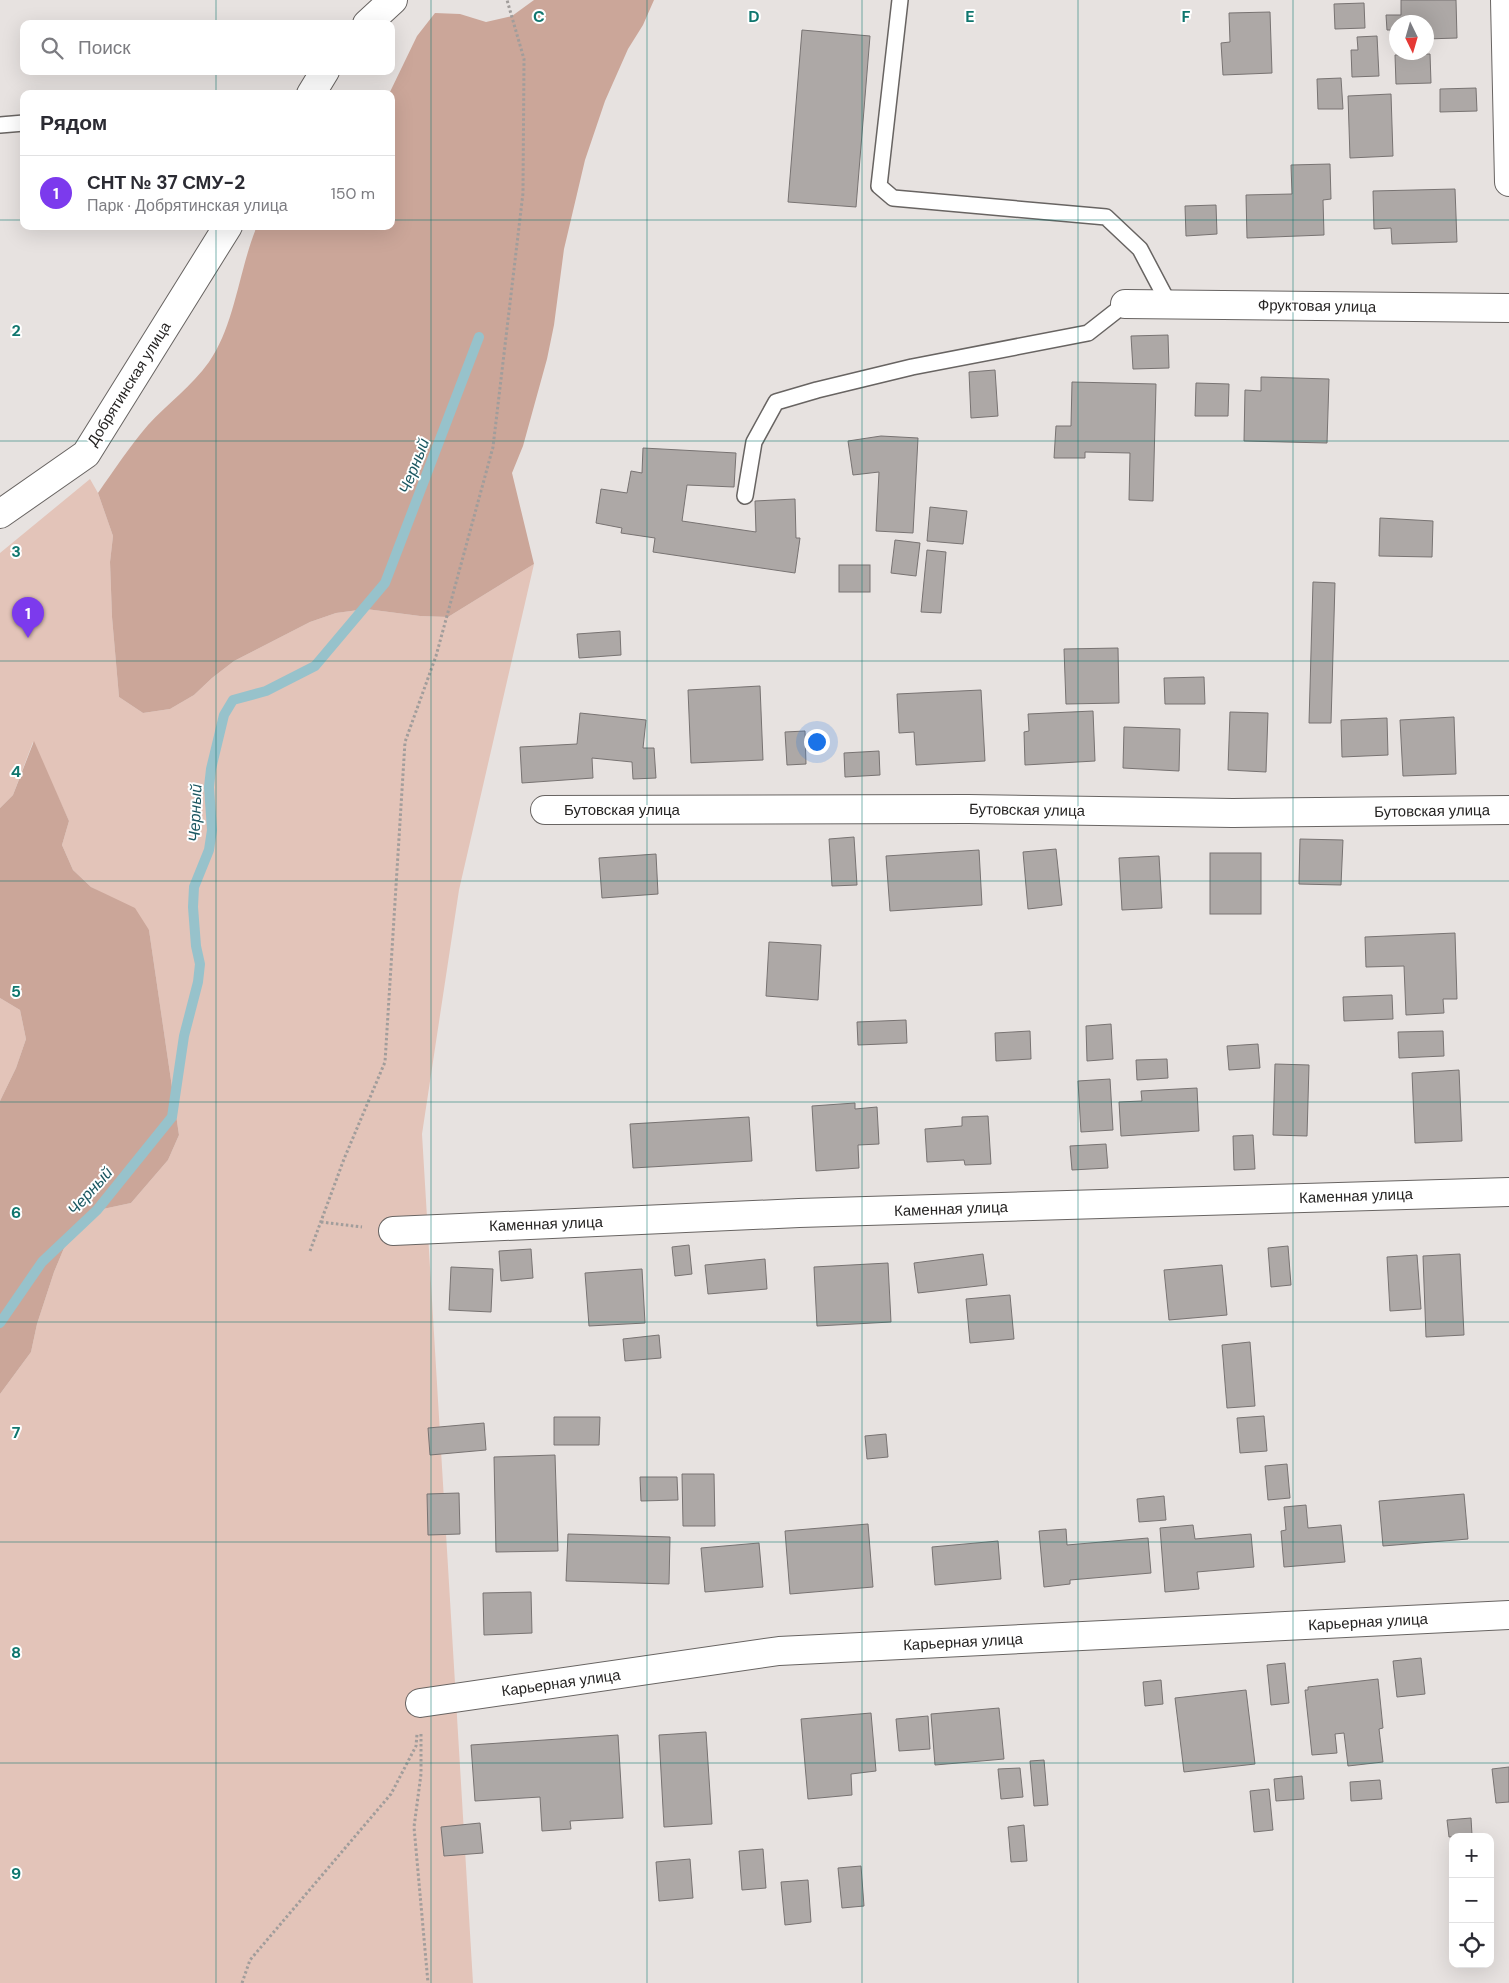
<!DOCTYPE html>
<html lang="ru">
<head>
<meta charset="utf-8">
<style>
	:root { --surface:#fff; --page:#f7f7f7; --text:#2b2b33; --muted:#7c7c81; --line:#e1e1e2; --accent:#7c3aed }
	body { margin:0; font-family:"DM Sans",sans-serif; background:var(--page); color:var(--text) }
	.controls { position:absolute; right:15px; bottom:15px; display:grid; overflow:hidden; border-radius:10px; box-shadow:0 5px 20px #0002 }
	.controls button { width:45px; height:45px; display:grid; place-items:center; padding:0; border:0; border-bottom:1px solid var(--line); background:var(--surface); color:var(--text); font:25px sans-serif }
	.compass { position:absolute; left:1389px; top:15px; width:45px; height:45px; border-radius:50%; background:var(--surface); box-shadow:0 5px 20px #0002; rotate:175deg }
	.you { position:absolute; left:816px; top:741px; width:18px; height:18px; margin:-12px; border:4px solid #fff; border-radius:50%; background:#1a73e8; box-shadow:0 0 0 8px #1a73e833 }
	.badge { display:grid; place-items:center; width:32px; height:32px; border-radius:50%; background:var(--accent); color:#fff; font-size:16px; font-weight:700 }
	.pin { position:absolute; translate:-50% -41px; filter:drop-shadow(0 1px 2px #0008) }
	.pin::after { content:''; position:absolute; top:26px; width:18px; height:15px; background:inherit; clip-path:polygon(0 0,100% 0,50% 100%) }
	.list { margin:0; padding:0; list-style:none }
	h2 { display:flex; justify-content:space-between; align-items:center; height:65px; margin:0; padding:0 20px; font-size:21px }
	h2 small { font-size:16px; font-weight:400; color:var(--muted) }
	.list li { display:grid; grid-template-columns:32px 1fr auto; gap:15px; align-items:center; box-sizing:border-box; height:75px; padding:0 20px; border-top:1px solid var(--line) }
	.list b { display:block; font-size:19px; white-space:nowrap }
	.list p { margin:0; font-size:16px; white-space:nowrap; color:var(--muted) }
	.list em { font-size:16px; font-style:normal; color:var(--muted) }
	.icon { flex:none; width:28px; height:28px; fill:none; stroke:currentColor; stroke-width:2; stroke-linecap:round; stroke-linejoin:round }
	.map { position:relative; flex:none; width:1509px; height:1983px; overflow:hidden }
	.search { position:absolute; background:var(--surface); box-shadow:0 5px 20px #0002; left:20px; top:20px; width:375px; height:55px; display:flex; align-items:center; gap:12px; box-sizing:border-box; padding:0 18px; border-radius:10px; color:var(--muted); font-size:19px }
	.panel { position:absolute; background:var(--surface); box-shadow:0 5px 20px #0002; left:20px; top:90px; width:375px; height:140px; border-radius:10px }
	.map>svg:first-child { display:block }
	.green { fill:#e3c4b9 }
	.forest { fill:#cba699 }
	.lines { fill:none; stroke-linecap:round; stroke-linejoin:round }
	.stream { stroke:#97c2cb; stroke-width:10 }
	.building { fill:#ada8a6; stroke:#787372 }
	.lane-casing { stroke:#686462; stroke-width:18 }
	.street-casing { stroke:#686462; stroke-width:30 }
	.path { stroke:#a19d9b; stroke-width:3; stroke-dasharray:2.5 2.5; stroke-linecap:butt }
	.lane { stroke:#fff; stroke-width:15 }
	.street { stroke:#fff; stroke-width:28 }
	.grid { fill:none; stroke:#0f766e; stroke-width:1; stroke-opacity:0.55 }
	.labels { text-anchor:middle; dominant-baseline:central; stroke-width:4; stroke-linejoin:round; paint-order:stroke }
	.street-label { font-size:15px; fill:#262423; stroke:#fff }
	.water-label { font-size:16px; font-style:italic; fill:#1b5761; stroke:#fff }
	.grid-label { font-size:16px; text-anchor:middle; font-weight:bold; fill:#0f766e; stroke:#fff; stroke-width:4; stroke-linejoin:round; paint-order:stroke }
</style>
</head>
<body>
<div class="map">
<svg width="1509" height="1983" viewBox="0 0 1509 1983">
	<rect width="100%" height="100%" fill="#e7e2e0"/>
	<g class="green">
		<path d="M90,479L98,493L113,536L110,562L112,617L119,697L143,713L170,709L194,695L212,678L234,661L310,622L336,613L366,609L420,616L448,617L534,564L459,890L422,1134L473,1983H0V1394L31,1352L37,1324L54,1272L64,1248L77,1227L103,1209L131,1203L168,1160L179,1135L149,930L112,898L91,887L73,870L62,845L69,821L33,742L13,795L0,808V553Z"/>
		<path d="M0,998L20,1010L26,1039L16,1068L0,1101Z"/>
	</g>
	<g class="forest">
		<path d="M534,0H654L643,25L628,49L605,101L585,160L564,249L554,325L547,359L523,446L512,473L534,564L448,617L420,616L366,609L336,613L310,622L234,661L212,678L194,695L170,709L143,713L119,697L112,617L110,562L113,536L98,493C114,470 130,446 148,425C167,404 192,386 209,362C235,325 239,269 257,226H391V94H389L417,36L435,13L460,14L486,22L512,16Z"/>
		<path d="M34,741L69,821L62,845L73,870L91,887L135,908L149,930L179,1135L168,1160L131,1203L103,1209L77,1227L64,1248L54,1272L37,1324L31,1352L0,1394V1101L16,1068L26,1039L20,1010L0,998V808L13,795Z"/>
	</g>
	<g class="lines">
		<path class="stream" d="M0,1323L42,1262L97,1210L172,1117L184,1036L198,982L200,964L196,946L193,907L194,887L209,850L212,830L209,787L211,769L224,715L233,700L266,691L315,666L385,583L479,337"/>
	</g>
	<g class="building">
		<path d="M1401,0H1456L1457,38L1426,39V22H1396V30H1387L1386,15H1401Z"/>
		<path d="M1364,3L1365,28L1335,29L1334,4Z"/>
		<path d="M1270,12L1272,73L1223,75L1221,43L1230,42L1229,13Z"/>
		<path d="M802,30L870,36L856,207L788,202Z"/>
		<path d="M1377,36L1379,76L1352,77L1351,50H1358L1357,37Z"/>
		<path d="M1430,54L1431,83L1396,84L1395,55Z"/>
		<path d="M1341,78L1343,109H1318L1317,79Z"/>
		<path d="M1476,88L1477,111L1440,112V89Z"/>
		<path d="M1391,94L1393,156L1350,158L1348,96Z"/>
		<path d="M1330,164L1331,199L1323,200L1324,235L1247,238L1246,195L1292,194L1291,165Z"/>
		<path d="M1455,189L1457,242L1392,244L1391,228L1374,229L1373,191Z"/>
		<path d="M1216,205L1217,234L1186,236L1185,206Z"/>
		<path d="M1168,335L1169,368L1133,369L1131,336Z"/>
		<path d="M995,370L998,416L971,418L969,372Z"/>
		<path d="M1261,377L1329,379L1327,443L1244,441L1245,390L1261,391Z"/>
		<path d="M1072,382L1156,384L1153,501L1129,500L1130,453L1085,452V458H1054L1056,426H1071Z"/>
		<path d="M1196,383L1229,384L1228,416H1195Z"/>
		<path d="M881,436L918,438L913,533L876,531L879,472L853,475L848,441Z"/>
		<path d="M643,448L736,453L734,487L687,485L682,521L756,532L755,501L795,499L796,538H800L795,573L653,552L655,538L621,533L622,528L596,523L601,489L627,493L631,471L642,473Z"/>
		<path d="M930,507L967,511L963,544L927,541Z"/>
		<path d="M1380,518L1433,521L1432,557L1379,556Z"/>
		<path d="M895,540L920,543L916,576L891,573Z"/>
		<path d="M927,550L946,552L941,613L921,612Z"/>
		<rect x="839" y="565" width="31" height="27"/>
		<path d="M1313,582L1335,583L1331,723H1309Z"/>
		<path d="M620,631L621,655L579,658L577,634Z"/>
		<path d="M1118,648L1119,703L1066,704L1064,649Z"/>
		<path d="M1204,677L1205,704H1165L1164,678Z"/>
		<path d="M760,686L763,760L691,763L688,690Z"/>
		<path d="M981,690L985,761L916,765L914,732L899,733L897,694Z"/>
		<path d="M1093,711L1095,761L1025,765L1024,732L1029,731L1028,714Z"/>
		<path d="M1230,712L1268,713L1266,772L1228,770Z"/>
		<path d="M580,713L646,720L643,748H654L656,778L633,779L632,762L592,758L593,778L522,783L520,747L577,744Z"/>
		<path d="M1454,717L1456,774L1403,776L1400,720Z"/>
		<path d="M1387,718L1388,755L1342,757L1341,720Z"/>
		<path d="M1124,727L1180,729L1179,771L1123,768Z"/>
		<path d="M805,731L806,764L787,765L785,732Z"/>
		<path d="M879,751L880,775L845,777L844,753Z"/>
		<path d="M854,837L857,885L832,886L829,839Z"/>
		<path d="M1300,839L1343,840L1341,885L1299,884Z"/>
		<path d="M1056,849L1062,905L1028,909L1023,852Z"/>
		<path d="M979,850L982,905L890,911L886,856Z"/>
		<rect x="1210" y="853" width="51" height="61"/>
		<path d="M656,854L658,894L602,898L599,858Z"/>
		<path d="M1159,856L1162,908L1122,910L1119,858Z"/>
		<path d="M1455,933L1457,999H1443L1444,1013L1406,1015L1404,966L1366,967L1365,937Z"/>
		<path d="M769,942L821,945L818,1000L766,996Z"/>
		<path d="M1392,995L1393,1019L1344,1021L1343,997Z"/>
		<path d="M906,1020L907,1043L858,1045L857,1022Z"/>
		<path d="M1111,1024L1113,1059L1087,1061L1086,1026Z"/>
		<path d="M1030,1031L1031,1059L996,1061L995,1033Z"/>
		<path d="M1443,1031L1444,1056L1399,1058L1398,1032Z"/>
		<path d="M1258,1044L1260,1068L1229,1070L1227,1046Z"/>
		<path d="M1167,1059L1168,1078L1137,1080L1136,1060Z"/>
		<path d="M1275,1064L1309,1065L1307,1136L1273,1135Z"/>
		<path d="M1459,1070L1462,1141L1415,1143L1412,1073Z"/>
		<path d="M1110,1079L1113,1130L1081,1132L1078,1081Z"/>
		<path d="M1197,1088L1199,1131L1121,1136L1119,1102L1142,1101L1141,1091Z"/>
		<path d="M855,1103V1109L877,1107L879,1144L858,1145L859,1168L816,1171L812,1106Z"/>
		<path d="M988,1116L991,1164L965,1165L964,1160L927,1162L925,1129L962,1126V1117Z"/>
		<path d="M749,1117L752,1161L633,1168L630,1124Z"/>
		<path d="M1253,1135L1255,1169L1234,1170L1233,1136Z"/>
		<path d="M1106,1144L1108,1168L1072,1170L1070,1146Z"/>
		<path d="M689,1245L692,1274L675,1276L672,1247Z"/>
		<path d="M1288,1246L1291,1285L1271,1287L1268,1248Z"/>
		<path d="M531,1249L533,1278L501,1281L499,1251Z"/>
		<path d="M983,1254L987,1285L918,1293L914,1263Z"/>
		<path d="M1460,1254L1464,1335L1426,1337L1423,1256Z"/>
		<path d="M1417,1255L1421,1309L1390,1311L1387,1257Z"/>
		<path d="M765,1259L767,1289L708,1294L705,1265Z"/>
		<path d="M888,1263L891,1322L817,1326L814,1267Z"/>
		<path d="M1222,1265L1227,1315L1169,1320L1164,1270Z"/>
		<path d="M451,1267L493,1269L491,1312L449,1310Z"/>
		<path d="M642,1269L645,1323L589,1326L585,1273Z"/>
		<path d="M1010,1295L1014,1339L970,1343L966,1299Z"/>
		<path d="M659,1335L661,1358L625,1361L623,1339Z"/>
		<path d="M1250,1342L1255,1406L1227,1408L1222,1345Z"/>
		<path d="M1264,1416L1267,1451L1240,1453L1237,1418Z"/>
		<path d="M554,1417H600L599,1445H554Z"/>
		<path d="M484,1423L486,1450L430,1455L428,1428Z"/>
		<path d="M886,1434L888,1457L867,1459L865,1436Z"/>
		<path d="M555,1455L558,1551L496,1552L494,1457Z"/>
		<path d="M1287,1464L1290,1498L1268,1500L1265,1466Z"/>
		<path d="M682,1474H714L715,1526H683Z"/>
		<path d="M640,1477H677L678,1500L641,1501Z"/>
		<path d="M459,1493L460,1534L428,1535L427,1494Z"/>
		<path d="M1464,1494L1468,1539L1383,1546L1379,1501Z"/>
		<path d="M1164,1496L1166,1520L1139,1522L1137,1499Z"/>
		<path d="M1306,1505L1308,1528L1341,1525L1345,1562L1284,1567L1281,1531L1286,1530L1284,1507Z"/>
		<path d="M868,1524L873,1587L790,1594L785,1531Z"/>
		<path d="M1193,1525L1195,1539L1251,1534L1254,1567L1197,1572L1199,1589L1165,1592L1160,1528Z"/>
		<path d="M1066,1529L1067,1545L1148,1538L1151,1573L1070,1580V1584L1044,1587L1039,1531Z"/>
		<path d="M568,1534L670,1537L669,1584L566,1581Z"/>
		<path d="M998,1541L1001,1579L935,1585L932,1547Z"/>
		<path d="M759,1543L763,1587L705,1592L701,1548Z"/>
		<path d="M531,1592L532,1633L484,1635L483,1593Z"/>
		<path d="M1421,1658L1425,1694L1397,1697L1393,1661Z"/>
		<path d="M1285,1663L1289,1703L1271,1705L1267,1665Z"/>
		<path d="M1378,1679L1383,1728L1379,1729L1383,1762L1348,1766L1344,1733L1335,1734L1337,1753L1312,1755L1305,1690H1308V1687Z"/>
		<path d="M1161,1680L1163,1704L1145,1706L1143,1682Z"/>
		<path d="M1246,1690L1255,1764L1184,1772L1175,1698Z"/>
		<path d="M999,1708L1004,1759L935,1765L931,1714Z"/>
		<path d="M871,1713L876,1771L851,1774L852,1795L808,1799L801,1719Z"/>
		<path d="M928,1716L930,1749L899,1751L896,1719Z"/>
		<path d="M706,1732L712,1824L664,1827L659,1735Z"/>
		<path d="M618,1735L623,1818L570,1821L571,1829L542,1831L540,1797L475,1801L471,1745Z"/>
		<path d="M1044,1760L1048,1805L1034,1806L1030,1761Z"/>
		<path d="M1509,1767V1802L1496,1803L1492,1769Z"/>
		<path d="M1020,1768L1023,1797L1001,1799L998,1769Z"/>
		<path d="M1302,1776L1304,1799L1276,1801L1274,1779Z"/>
		<path d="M1380,1780L1382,1799L1351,1801L1350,1782Z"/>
		<path d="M1269,1789L1273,1830L1254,1832L1250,1791Z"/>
		<path d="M1471,1818L1472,1835L1449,1837L1447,1820Z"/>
		<path d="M480,1823L483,1853L444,1856L441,1827Z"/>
		<path d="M1024,1825L1027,1861L1011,1862L1008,1827Z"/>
		<path d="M763,1849L766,1888L742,1890L739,1851Z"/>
		<path d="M690,1859L693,1898L659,1901L656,1862Z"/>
		<path d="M861,1866L864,1906L842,1908L838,1868Z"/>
		<path d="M808,1880L811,1922L785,1925L781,1882Z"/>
	</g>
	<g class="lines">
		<defs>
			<g id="lane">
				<path d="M900,0L879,186L893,198L1106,217L1140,249L1169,304"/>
				<path d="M0,125L24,123"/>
				<path d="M745,496L754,442L776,402L817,390L912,367L1088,333L1125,304"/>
			</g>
			<g id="street">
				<path d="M1505,0L1509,182"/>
				<path d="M367,24L393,0"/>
				<path d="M311,94L325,71"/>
				<path d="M1125,304L1509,308"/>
				<path d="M0,514L86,454L228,226"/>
				<path d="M545,810L968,809L1233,813L1509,810"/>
				<path d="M393,1231L799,1213L1509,1192"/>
				<path d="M420,1703L779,1651L1509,1615"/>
			</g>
		</defs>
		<use href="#lane" class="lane-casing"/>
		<use href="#street" class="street-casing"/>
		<g class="path">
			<path d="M321,1222L362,1227"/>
			<path d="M310,1251L344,1159L385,1062L405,742L436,656L493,447L523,193L524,59L507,0"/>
			<path d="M421,1734V1774L414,1827L428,1983"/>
			<path d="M242,1983L250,1960L391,1794L416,1746L417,1734"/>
		</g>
		<use href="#lane" class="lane"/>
		<use href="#street" class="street"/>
	</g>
	<path class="grid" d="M216,0V24M431,0V1983M647,0V1983M862,0V1983M1078,0V1983M1293,0V1983M216,71V94M0,220H24M391,220H1509M216,226V1983M0,441H1509M0,661H1509M0,881H1509M0,1102H1509M0,1322H1509M0,1542H1509M0,1763H1509"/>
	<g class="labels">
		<g class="street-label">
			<text transform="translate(1317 306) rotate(1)">Фруктовая улица</text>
			<text transform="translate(129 384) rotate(-58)">Добрятинская улица</text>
			<text x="622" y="810">Бутовская улица</text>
			<text transform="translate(1027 810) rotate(1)">Бутовская улица</text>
			<text transform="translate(1432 811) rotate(-1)">Бутовская улица</text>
			<text transform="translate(1356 1196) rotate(-2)">Каменная улица</text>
			<text transform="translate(951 1209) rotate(-2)">Каменная улица</text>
			<text transform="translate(546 1224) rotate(-2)">Каменная улица</text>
			<text transform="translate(1368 1622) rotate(-3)">Карьерная улица</text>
			<text transform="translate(963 1642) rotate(-3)">Карьерная улица</text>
			<text transform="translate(561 1683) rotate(-8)">Карьерная улица</text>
		</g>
		<g class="water-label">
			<text transform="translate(414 466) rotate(-69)">Черный</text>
			<text transform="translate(195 813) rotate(-88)">Черный</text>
			<text transform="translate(90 1191) rotate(-48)">Черный</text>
		</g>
	</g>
	<g class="grid-label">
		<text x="539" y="22">C</text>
		<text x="754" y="22">D</text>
		<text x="970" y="22">E</text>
		<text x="1186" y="22">F</text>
		<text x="16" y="336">2</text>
		<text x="16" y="557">3</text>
		<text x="16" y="777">4</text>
		<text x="16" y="997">5</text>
		<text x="16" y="1218">6</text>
		<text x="16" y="1438">7</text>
		<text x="16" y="1658">8</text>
		<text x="16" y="1879">9</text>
	</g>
</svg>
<div class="controls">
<button>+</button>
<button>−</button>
<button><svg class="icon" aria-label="locate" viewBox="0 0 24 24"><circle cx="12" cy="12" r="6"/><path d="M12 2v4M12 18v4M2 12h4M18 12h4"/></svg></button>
</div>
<svg class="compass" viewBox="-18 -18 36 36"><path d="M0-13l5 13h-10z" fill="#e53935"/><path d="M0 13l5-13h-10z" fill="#7c7c81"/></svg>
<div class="you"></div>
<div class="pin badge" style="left:28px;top:638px">1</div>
<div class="search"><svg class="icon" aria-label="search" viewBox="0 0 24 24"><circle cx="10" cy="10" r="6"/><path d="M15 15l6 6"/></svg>Поиск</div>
<section class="panel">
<h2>Рядом<small></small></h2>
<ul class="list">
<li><span class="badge">1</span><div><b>СНТ № 37 СМУ-2</b><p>Парк · Добрятинская улица</p></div><em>150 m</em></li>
</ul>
</section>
</div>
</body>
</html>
